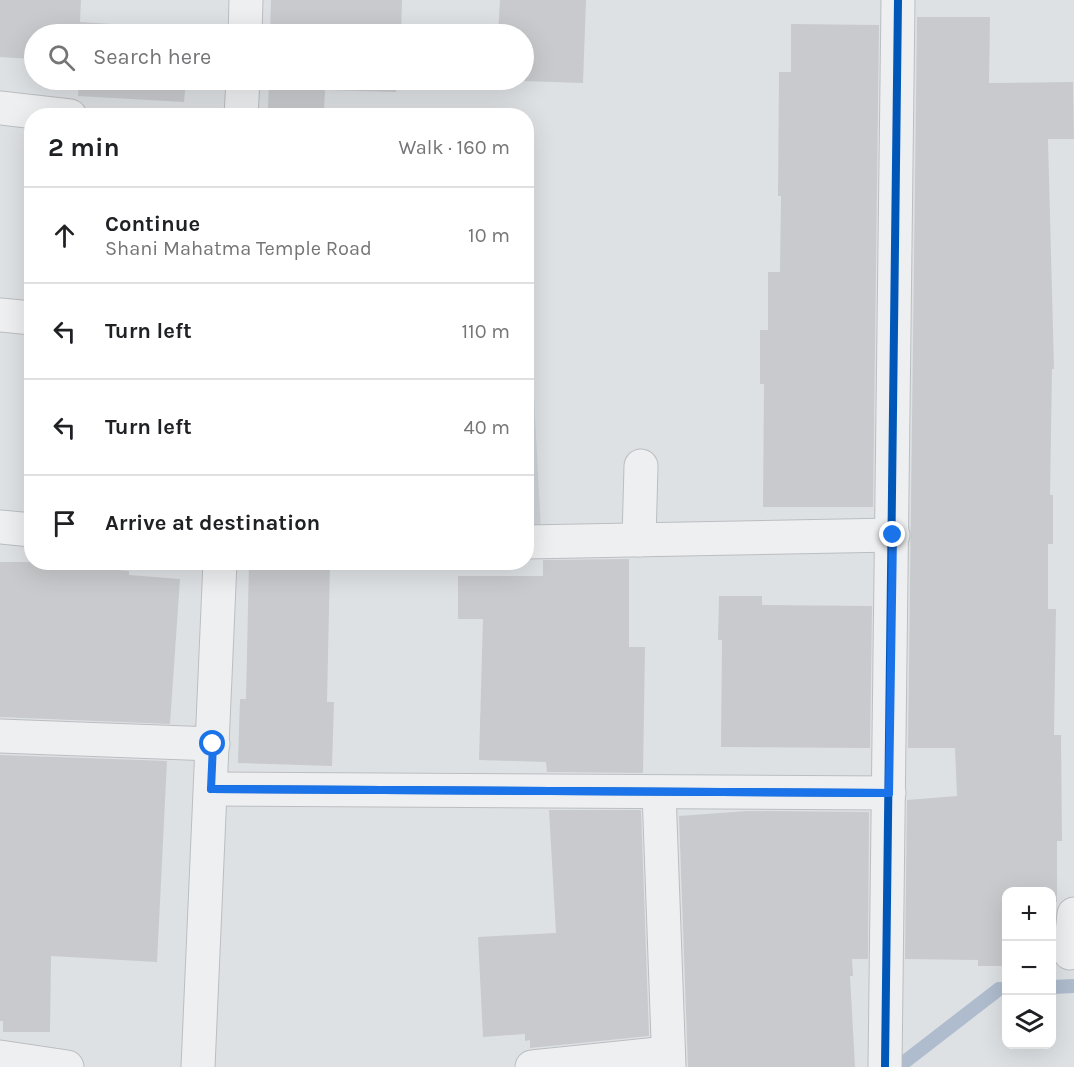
<!DOCTYPE html>
<html lang="en">
<head>
<meta charset="utf-8">
<style>
	:root { --surface:#fff; --page:#f6f6f6; --text:#202124; --muted:#757577; --line:#e0e0e0 }
	body { margin:0; font-family:Karla,sans-serif; background:var(--page); color:var(--text) }
	.controls { position:absolute; right:18px; bottom:18px; display:grid; overflow:hidden; border-radius:12px; box-shadow:0 6px 24px #0002 }
	.controls button { width:54px; height:54px; display:grid; place-items:center; padding:0; border:0; border-bottom:2px solid var(--line); background:var(--surface); color:var(--text); font:30px sans-serif }
	.stop { position:absolute; width:18px; height:18px; margin:-14px; border:4px solid #1a73e8; border-radius:50%; background:#fff }
	.stop.end { background:#1a73e8; border-color:#fff; box-shadow:0 2px 6px #0008 }
	.list { margin:0; padding:0; list-style:none }
	h2 { display:flex; justify-content:space-between; align-items:center; height:78px; margin:0; padding:0 24px; font-size:26px }
	h2 small { font-size:20px; font-weight:400; color:var(--muted) }
	.list li { display:grid; grid-template-columns:39px 1fr auto; gap:18px; align-items:center; box-sizing:border-box; height:96px; padding:0 24px; border-top:2px solid var(--line) }
	.list b { display:block; font-size:22px; white-space:nowrap }
	.list p { margin:0; font-size:20px; white-space:nowrap; color:var(--muted) }
	.list em { font-size:20px; font-style:normal; color:var(--muted) }
	.icon { flex:none; width:33px; height:33px; fill:none; stroke:currentColor; stroke-width:2; stroke-linecap:round; stroke-linejoin:round }
	.map { position:relative; flex:none; width:1074px; height:1067px; overflow:hidden }
	.search { position:absolute; background:var(--surface); box-shadow:0 6px 24px #0002; left:24px; top:24px; width:510px; height:66px; display:flex; align-items:center; gap:15px; box-sizing:border-box; padding:0 21px; border-radius:33px; color:var(--muted); font-size:22px }
	.panel { position:absolute; background:var(--surface); box-shadow:0 6px 24px #0002; left:24px; top:108px; width:510px; height:462px; border-radius:24px }
	.map>svg:first-child { display:block }
	.built { fill:#ced2d7 }
	.lines { fill:none; stroke-linecap:round; stroke-linejoin:round }
	.stream { stroke:#aebcce; stroke-width:14 }
	.building { fill:#c8cacd }
	.street-casing { stroke:#bbbec1; stroke-width:35 }
	.street { stroke:#eeeff0; stroke-width:33 }
	.cycleway-casing { stroke:#ebeef3; stroke-width:11 }
	.cycleway { stroke:#0057b8; stroke-width:8 }
	.route { stroke:#1a73e8; stroke-width:8 }
</style>
</head>
<body>
<div class="map">
<svg width="1074" height="1067" viewBox="0 0 1074 1067">
	<rect width="100%" height="100%" fill="#dee1e4"/>
	<path class="built" d="M527,319H530L542,551H527Z"/>
	<g class="lines">
		<g class="stream">
			<path d="M1052,987L1074,986"/>
			<path d="M898,1067L999,989H1006"/>
		</g>
	</g>
	<g class="building">
		<path d="M0,0H81L80,22L188,29V34H34V59L0,57Z"/>
		<path d="M271,0H402L401,34H270Z"/>
		<path d="M500,0H586L583,83L496,80H524V34H498Z"/>
		<path d="M917,17H990L989,83L1073,82L1074,139H1048L1054,369H1052L1050,495H1053V544H1048V609H1056L1054,735H1061L1062,841H1057V902H1053L1052,950V891H1006V966H978V960L905,959L907,800L957,796L955,748H908Z"/>
		<path d="M791,24L879,25L873,507H763L764,384H760V330H768V272H780L781,196H778L779,72H791Z"/>
		<path d="M79,80H186L184,102L78,96Z"/>
		<path d="M269,80H397L396,92L325,90L324,110L268,108Z"/>
		<path d="M629,559V647H645L643,773L547,772L546,762L479,760L483,619H458V576H543V560Z"/>
		<path d="M0,562H59V565L129,571V575L180,579L170,724L0,717Z"/>
		<path d="M249,562H330L327,702H334L332,766L238,763L240,699H246Z"/>
		<path d="M719,596H762V605L872,606L870,748L721,747L722,640H718Z"/>
		<path d="M0,755L167,761L157,962L51,956L50,1032H3V1021H0Z"/>
		<path d="M549,810H641L649,1036L530,1048V1040L525,1041V1034L483,1037L478,937L556,933Z"/>
		<path d="M747,811L869,812L868,959H852L853,976H850L855,1067H688L679,816Z"/>
	</g>
	<g class="lines">
		<defs>
			<g id="street">
				<path d="M245,34L246,0"/>
				<path d="M0,108L70,116"/>
				<path d="M241,116L243,80"/>
				<path d="M0,315L32,318"/>
				<path d="M0,527L32,530"/>
				<path d="M639,540L641,466"/>
				<path d="M526,542L893,535"/>
				<path d="M0,736L213,744"/>
				<path d="M211,789L889,793"/>
				<path d="M659,792L669,1067"/>
				<path d="M1070,953L1074,914"/>
				<path d="M0,1057L67,1067"/>
				<path d="M885,1066L898,0"/>
				<path d="M198,1067L220,562"/>
				<path d="M532,1067L668,1053"/>
			</g>
		</defs>
		<use href="#street" class="street-casing"/>
		<use href="#street" class="street"/>
		<defs>
			<g id="cycleway">
				<path d="M211,789L889,793"/>
				<path d="M885,1066L898,0"/>
			</g>
		</defs>
		<use href="#cycleway" class="cycleway-casing"/>
		<use href="#cycleway" class="cycleway"/>
	</g>
	<g class="lines">
		<path class="route" d="M213,744L211,789L889,793L893,535"/>
	</g>
</svg>
<div class="controls">
<button>+</button>
<button>−</button>
<button><svg class="icon" aria-label="layers" viewBox="0 0 24 24"><path d="M12 4l9 5-9 5-9-5zM3 14l9 5 9-5"/></svg></button>
</div>
<div class="stop" style="left:213px;top:744px"></div>
<div class="stop end" style="left:893px;top:535px"></div>
<div class="search"><svg class="icon" aria-label="search" viewBox="0 0 24 24"><circle cx="10" cy="10" r="6"/><path d="M15 15l6 6"/></svg>Search here</div>
<section class="panel">
<h2>2 min<small>Walk · 160 m</small></h2>
<ul class="list">
<li><svg class="icon" aria-label="ahead" viewBox="0 0 24 24"><path d="M12 20V5M6 11l6-6 6 6"/></svg><div><b>Continue</b><p>Shani Mahatma Temple Road</p></div><em>10 m</em></li>
<li><svg class="icon" aria-label="left" viewBox="0 0 24 24"><path d="M17 20v-9H6M10 6l-5 5 5 5"/></svg><div><b>Turn left</b></div><em>110 m</em></li>
<li><svg class="icon" aria-label="left" viewBox="0 0 24 24"><path d="M17 20v-9H6M10 6l-5 5 5 5"/></svg><div><b>Turn left</b></div><em>40 m</em></li>
<li><svg class="icon" aria-label="arrive" viewBox="0 0 24 24"><path d="M6 21V4h12l-3 4 3 4H6"/></svg><div><b>Arrive at destination</b></div></li>
</ul>
</section>
</div>
</body>
</html>
